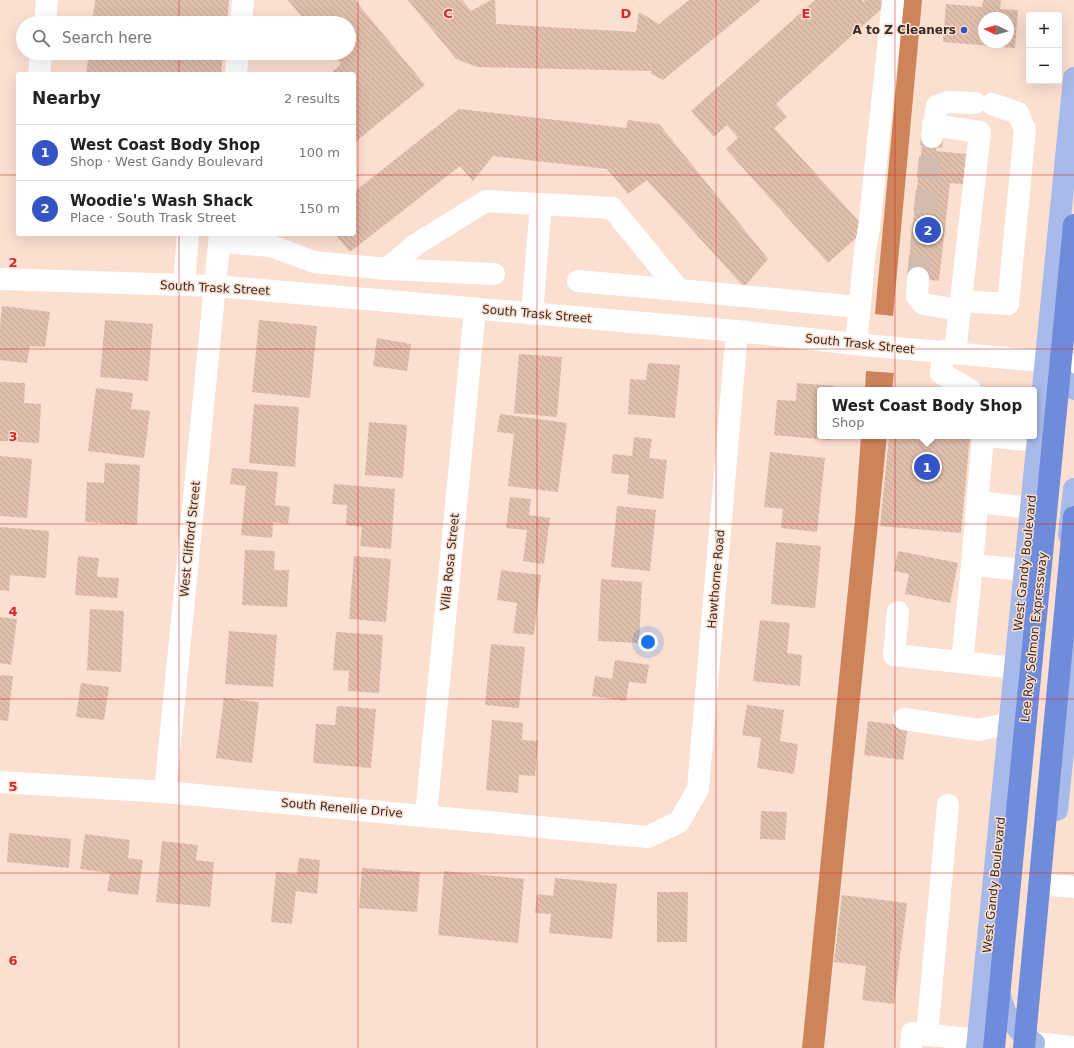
<!DOCTYPE html>
<html lang="en">
<head>
<meta charset="utf-8">
<style>
	:root { --surface:#fff; --page:#f6f6f6; --text:#222; --muted:#767676; --line:#e0e0e0; --accent:#3454c5 }
	body { margin:0; font-family:"DejaVu Sans",sans-serif; background:var(--page); color:var(--text) }
	.controls { position:absolute; right:12px; top:12px; display:grid; overflow:hidden; border-radius:4px; box-shadow:0 4px 16px #0002 }
	.controls button { width:36px; height:36px; display:grid; place-items:center; padding:0; border:0; border-bottom:1px solid var(--line); background:var(--surface); color:var(--text); font:20px sans-serif }
	.compass { position:absolute; left:978px; top:12px; width:36px; height:36px; border-radius:50%; background:var(--surface); box-shadow:0 4px 16px #0002; rotate:275deg }
	.you { position:absolute; left:648px; top:642px; width:14px; height:14px; margin:-10px; border:3px solid #fff; border-radius:50%; background:#1a73e8; box-shadow:0 0 0 6px #1a73e833 }
	.badge { display:grid; place-items:center; width:26px; height:26px; border-radius:50%; background:var(--accent); color:#fff; font-size:13px; font-weight:700 }
	.pin { position:absolute; translate:-50% -50%; border:2px solid #fff; box-shadow:0 1px 4px #0006 }
	.popup { position:absolute; left:817px; top:387px; width:220px; height:52px; box-sizing:border-box; display:grid; place-content:center; border-radius:4px; background:var(--surface); filter:drop-shadow(0 1px 3px #0005); font-size:13px; white-space:nowrap; color:var(--muted) }
	.popup b { font-size:15px; color:var(--text) }
	.popup::after { content:''; position:absolute; left:50%; top:100%; margin-left:-8px; border:8px solid transparent; border-top-color:var(--surface) }
	.list { margin:0; padding:0; list-style:none }
	h2 { display:flex; justify-content:space-between; align-items:center; height:52px; margin:0; padding:0 16px; font-size:17px }
	h2 small { font-size:13px; font-weight:400; color:var(--muted) }
	.list li { display:grid; grid-template-columns:26px 1fr auto; gap:12px; align-items:center; box-sizing:border-box; height:56px; padding:0 16px; border-top:1px solid var(--line) }
	.list b { display:block; font-size:15px; white-space:nowrap }
	.list p { margin:0; font-size:13px; white-space:nowrap; color:var(--muted) }
	.list em { font-size:13px; font-style:normal; color:var(--muted) }
	.icon { flex:none; width:22px; height:22px; fill:none; stroke:currentColor; stroke-width:2; stroke-linecap:round; stroke-linejoin:round }
	.map { position:relative; flex:none; width:1074px; height:1048px; overflow:hidden }
	.search { position:absolute; background:var(--surface); box-shadow:0 4px 16px #0002; left:16px; top:16px; width:340px; height:44px; display:flex; align-items:center; gap:10px; box-sizing:border-box; padding:0 14px; border-radius:22px; color:var(--muted); font-size:15px }
	.panel { position:absolute; background:var(--surface); box-shadow:0 4px 16px #0002; left:16px; top:72px; width:340px; height:164px; border-radius:4px }
	.map>svg:first-child { display:block }
	.water { fill:#cd845b }
	.building { fill:url(#building-back-hatch); fill-rule:evenodd }
	.lines { fill:none; stroke-linecap:round; stroke-linejoin:round }
	.minor-tunnel { stroke:#d4bbaf; stroke-width:22; stroke-dasharray:22 11; stroke-linecap:butt }
	.minor { stroke:#fff; stroke-width:22 }
	.major { stroke:#a8bae9; stroke-width:22 }
	.highway { stroke:#6e8cda; stroke-width:22 }
	.grid { fill:none; stroke:#d62828; stroke-width:1; stroke-opacity:0.55 }
	.poi-dot { fill:#3454c5; stroke:#fbdfd1; stroke-width:1.5 }
	.labels { text-anchor:middle; dominant-baseline:central; stroke-width:3; stroke-linejoin:round; paint-order:stroke }
	.poi-label { font-size:12px; font-weight:bold; fill:#392c25; stroke:#fbdfd1; text-anchor:end }
	.street-label { font-size:12px; fill:#392c25; stroke:#fbdfd1 }
	.grid-label { font-size:13px; text-anchor:middle; font-weight:bold; fill:#d62828; stroke:#fbdfd1; stroke-width:3; stroke-linejoin:round; paint-order:stroke }
</style>
</head>
<body>
<div class="map">
<svg width="1074" height="1048" viewBox="0 0 1074 1048">
	<defs>
		<pattern id="building-back-hatch" width="6" height="6" patternUnits="userSpaceOnUse"><rect width="6" height="6" fill="#e0bfad"/><path d="M-1 5l2 2M0 0l6 6M5-1l2 2" fill="none" stroke="#c1a495"/></pattern>
	</defs>
	<rect width="100%" height="100%" fill="#fbdfd1"/>
	<g class="water">
		<path d="M904,0H922L893,316L875,314Z"/>
		<path d="M866,371L894,373L892,390H865Z"/>
		<path d="M861,436H887L824,1048H802L855,520Z"/>
	</g>
	<g class="building">
		<path d="M95,0H229L227,23H92Z"/>
		<path d="M288,0H355L425,85L354,143V74H330L341,64L332,53H349V23H307Z"/>
		<path d="M408,0H462L471,11L491,0H495L496,24L636,32L639,12L659,24L689,0H761L663,80L651,74V71L477,67L456,59Z"/>
		<path d="M815,0H862L864,2L865,0H885L888,3L776,104L787,117L774,128L866,229L828,263L726,149L738,138L727,125L714,137L691,111Z"/>
		<path d="M983,0H1001L1000,9L1018,10L1015,48L943,42L946,4L982,7ZM984,18H1008V42H984Z"/>
		<path d="M89,53H223L221,74H86Z"/>
		<path d="M459,109L626,128L628,120L659,124L768,259L744,287L647,180L628,194L607,169L493,156L473,181L460,166L350,252L335,234H354V192Z"/>
		<path d="M923,136L938,137L936,151L966,154L963,184L950,183L939,281L907,277Z"/>
		<path d="M2,306L50,312L45,347L30,346L27,363L0,360V326Z"/>
		<path d="M105,320L153,324L148,381L100,377Z"/>
		<path d="M259,320L317,326L310,398L252,392Z"/>
		<path d="M377,338L411,344L407,371L373,366Z"/>
		<path d="M519,354L562,357L557,417L514,413Z"/>
		<path d="M648,363L680,365L675,418L628,414L630,379L646,380Z"/>
		<path d="M0,382L25,383L24,403L41,404L39,443L0,441Z"/>
		<path d="M797,383L834,386V390H820V436H830V440L774,435L777,400L796,401Z"/>
		<path d="M96,388L133,393L131,409L150,411L144,458L88,451Z"/>
		<path d="M254,404L299,407L295,467L249,463Z"/>
		<path d="M500,414L567,423L558,492L508,486L514,434L497,432Z"/>
		<path d="M369,422L407,425L403,478L365,475Z"/>
		<path d="M889,436H970L961,533L880,526Z"/>
		<path d="M634,437L652,439L649,458L667,460L663,499L627,494L629,475L611,473L613,454L632,456Z"/>
		<path d="M770,452L825,458L817,532L781,528L783,509L764,507Z"/>
		<path d="M0,456L32,459L27,518L0,516Z"/>
		<path d="M105,463L140,465L137,525L85,522L87,482L104,483Z"/>
		<path d="M232,468L278,472L275,505L290,507L288,524L273,522L272,538L241,535L246,486L230,484Z"/>
		<path d="M334,484L395,489L391,549L360,546L362,527L346,525L347,505L332,504Z"/>
		<path d="M510,497L531,499L529,515L550,518L544,564L523,561L527,530L506,528Z"/>
		<path d="M617,506L656,510L650,571L611,567Z"/>
		<path d="M0,527L49,531L46,578L10,575L9,591L0,590Z"/>
		<path d="M776,542L821,546L815,608L771,604Z"/>
		<path d="M245,550L275,551L274,570H289L287,607L242,605Z"/>
		<path d="M898,551L958,563L950,603L905,594L909,574L894,571Z"/>
		<path d="M78,556L99,558L97,577L119,578L117,598L75,595Z"/>
		<path d="M354,556L391,559L386,622L349,619Z"/>
		<path d="M501,570L541,575L534,635L513,633L517,603L497,600Z"/>
		<path d="M601,579L642,582L639,643L598,641Z"/>
		<path d="M90,609L124,611L121,672L87,670Z"/>
		<path d="M0,617L17,619L11,665L0,663Z"/>
		<path d="M760,620L790,623L787,653L802,655L800,686L753,681Z"/>
		<path d="M229,631L277,635L273,687L225,684Z"/>
		<path d="M336,632L383,635L379,693L348,691L349,671L333,670Z"/>
		<path d="M491,644L525,647L519,708L485,705Z"/>
		<path d="M615,660L649,665L646,684L629,682L626,701L592,696L595,676L612,679Z"/>
		<path d="M0,675L13,676L8,721L0,720Z"/>
		<path d="M81,683L109,687L104,720L76,717Z"/>
		<path d="M224,698L259,702L252,763L216,758Z"/>
		<path d="M747,705L784,710L780,741L798,744L794,774L757,768L761,738L742,735Z"/>
		<path d="M337,706L376,709L371,768L313,763L316,724L335,725Z"/>
		<path d="M492,720L523,723L522,740L538,741L535,776L519,775L518,793L486,790Z"/>
		<path d="M868,721L908,726L903,760L864,755Z"/>
		<path d="M761,811L787,812L785,840L760,839Z"/>
		<path d="M9,833L71,839L69,868L7,862Z"/>
		<path d="M85,834L130,840L128,858L143,860L138,895L107,891L110,873L80,869Z"/>
		<path d="M162,841L198,845L196,860L214,862L210,907L156,902Z"/>
		<path d="M299,858L320,860L317,894L296,891L292,924L271,922L276,872L297,874Z"/>
		<path d="M362,868L420,872L417,912L359,908Z"/>
		<path d="M444,871L524,879L518,943L438,935Z"/>
		<path d="M555,878L617,884L612,939L549,933L551,914L535,913L537,894L553,896Z"/>
		<path d="M657,892H688L687,942H657Z"/>
		<path d="M842,895L907,903L894,1004L862,1000L866,966L834,962Z"/>
	</g>
	<g class="lines">
		<path class="minor-tunnel" d="M918,278L932,137"/>
		<g class="minor">
			<path d="M45,23L47,0"/>
			<path d="M241,23L243,0"/>
			<path d="M39,74L41,53"/>
			<path d="M236,74L238,53"/>
			<path d="M933,125L980,132L955,353"/>
			<path d="M932,137L937,106L948,102L975,103"/>
			<path d="M220,242L271,246L314,262L387,269L415,245L486,201L612,208L679,290L859,307"/>
			<path d="M387,269L494,274"/>
			<path d="M918,278L917,296L923,304L960,310"/>
			<path d="M0,279L215,286L737,331L864,345L1074,364"/>
			<path d="M578,281L679,290"/>
			<path d="M184,285L188,234"/>
			<path d="M961,301L1008,304L1025,130L1018,113L992,104"/>
			<path d="M532,314L541,204"/>
			<path d="M856,344L865,251L869,228L893,0"/>
			<path d="M943,351L941,373L970,390"/>
			<path d="M986,436L1037,441"/>
			<path d="M978,502L1031,508"/>
			<path d="M972,565L1025,570"/>
			<path d="M898,612L894,655L1015,668"/>
			<path d="M962,662L972,565L983,436"/>
			<path d="M904,719L979,730L1010,723"/>
			<path d="M0,782L165,792L648,837L679,822L698,789L737,331"/>
			<path d="M165,792L220,234"/>
			<path d="M426,815L475,309"/>
			<path d="M1050,885L1074,887"/>
			<path d="M927,1035L948,805"/>
			<path d="M1034,1043L1074,1047"/>
			<path d="M911,1048L912,1033L978,1040"/>
		</g>
		<g class="major">
			<path d="M1047,364L1074,389"/>
			<path d="M1069,535L1074,489"/>
			<path d="M1057,810L1074,645"/>
			<path d="M998,989L1005,1012L1020,1031L1034,1043"/>
			<path d="M977,1048L1074,78"/>
		</g>
		<g class="highway">
			<path d="M994,1048L1074,225"/>
			<path d="M1024,1048L1074,517"/>
		</g>
	</g>
	<path class="grid" d="M179,0V23M358,0V1048M537,0V1048M716,0V1048M895,0V1048M179,53V74M0,175H18M354,175H1074M179,234V1048M0,349H1074M0,524H1074M0,699H1074M0,873H1074"/>
	<circle class="poi-dot" cx="964" cy="30" r="4"/>
	<g class="labels">
		<g class="poi-label">
			<text x="956" y="30">A to Z Cleaners</text>
		</g>
		<g class="street-label">
			<text transform="translate(215 288) rotate(3)">South Trask Street</text>
			<text transform="translate(537 314) rotate(5)">South Trask Street</text>
			<text transform="translate(860 344) rotate(6)">South Trask Street</text>
			<text transform="translate(190 539) rotate(-84)">West Clifford Street</text>
			<text transform="translate(450 562) rotate(-84)">Villa Rosa Street</text>
			<text transform="translate(1025 563) rotate(-84)">West Gandy Boulevard</text>
			<text transform="translate(716 579) rotate(-85)">Hawthorne Road</text>
			<text transform="translate(1034 637) rotate(-84)">Lee Roy Selmon Expressway</text>
			<text transform="translate(342 808) rotate(5)">South Renellie Drive</text>
			<text transform="translate(994 885) rotate(-84)">West Gandy Boulevard</text>
		</g>
	</g>
	<g class="grid-label">
		<text x="448" y="18">C</text>
		<text x="626" y="18">D</text>
		<text x="806" y="18">E</text>
		<text x="13" y="267">2</text>
		<text x="13" y="441">3</text>
		<text x="13" y="616">4</text>
		<text x="13" y="791">5</text>
		<text x="13" y="965">6</text>
	</g>
</svg>
<div class="controls">
<button>+</button>
<button>−</button>
</div>
<svg class="compass" viewBox="-18 -18 36 36"><path d="M0-13l5 13h-10z" fill="#e53935"/><path d="M0 13l5-13h-10z" fill="#767676"/></svg>
<div class="you"></div>
<div class="pin badge" style="left:927px;top:467px">1</div>
<div class="popup"><b>West Coast Body Shop</b>Shop</div>
<div class="pin badge" style="left:928px;top:230px">2</div>
<div class="search"><svg class="icon" aria-label="search" viewBox="0 0 24 24"><circle cx="10" cy="10" r="6"/><path d="M15 15l6 6"/></svg>Search here</div>
<section class="panel">
<h2>Nearby<small>2 results</small></h2>
<ul class="list">
<li><span class="badge">1</span><div><b>West Coast Body Shop</b><p>Shop · West Gandy Boulevard</p></div><em>100 m</em></li>
<li><span class="badge">2</span><div><b>Woodie's Wash Shack</b><p>Place · South Trask Street</p></div><em>150 m</em></li>
</ul>
</section>
</div>
</body>
</html>
